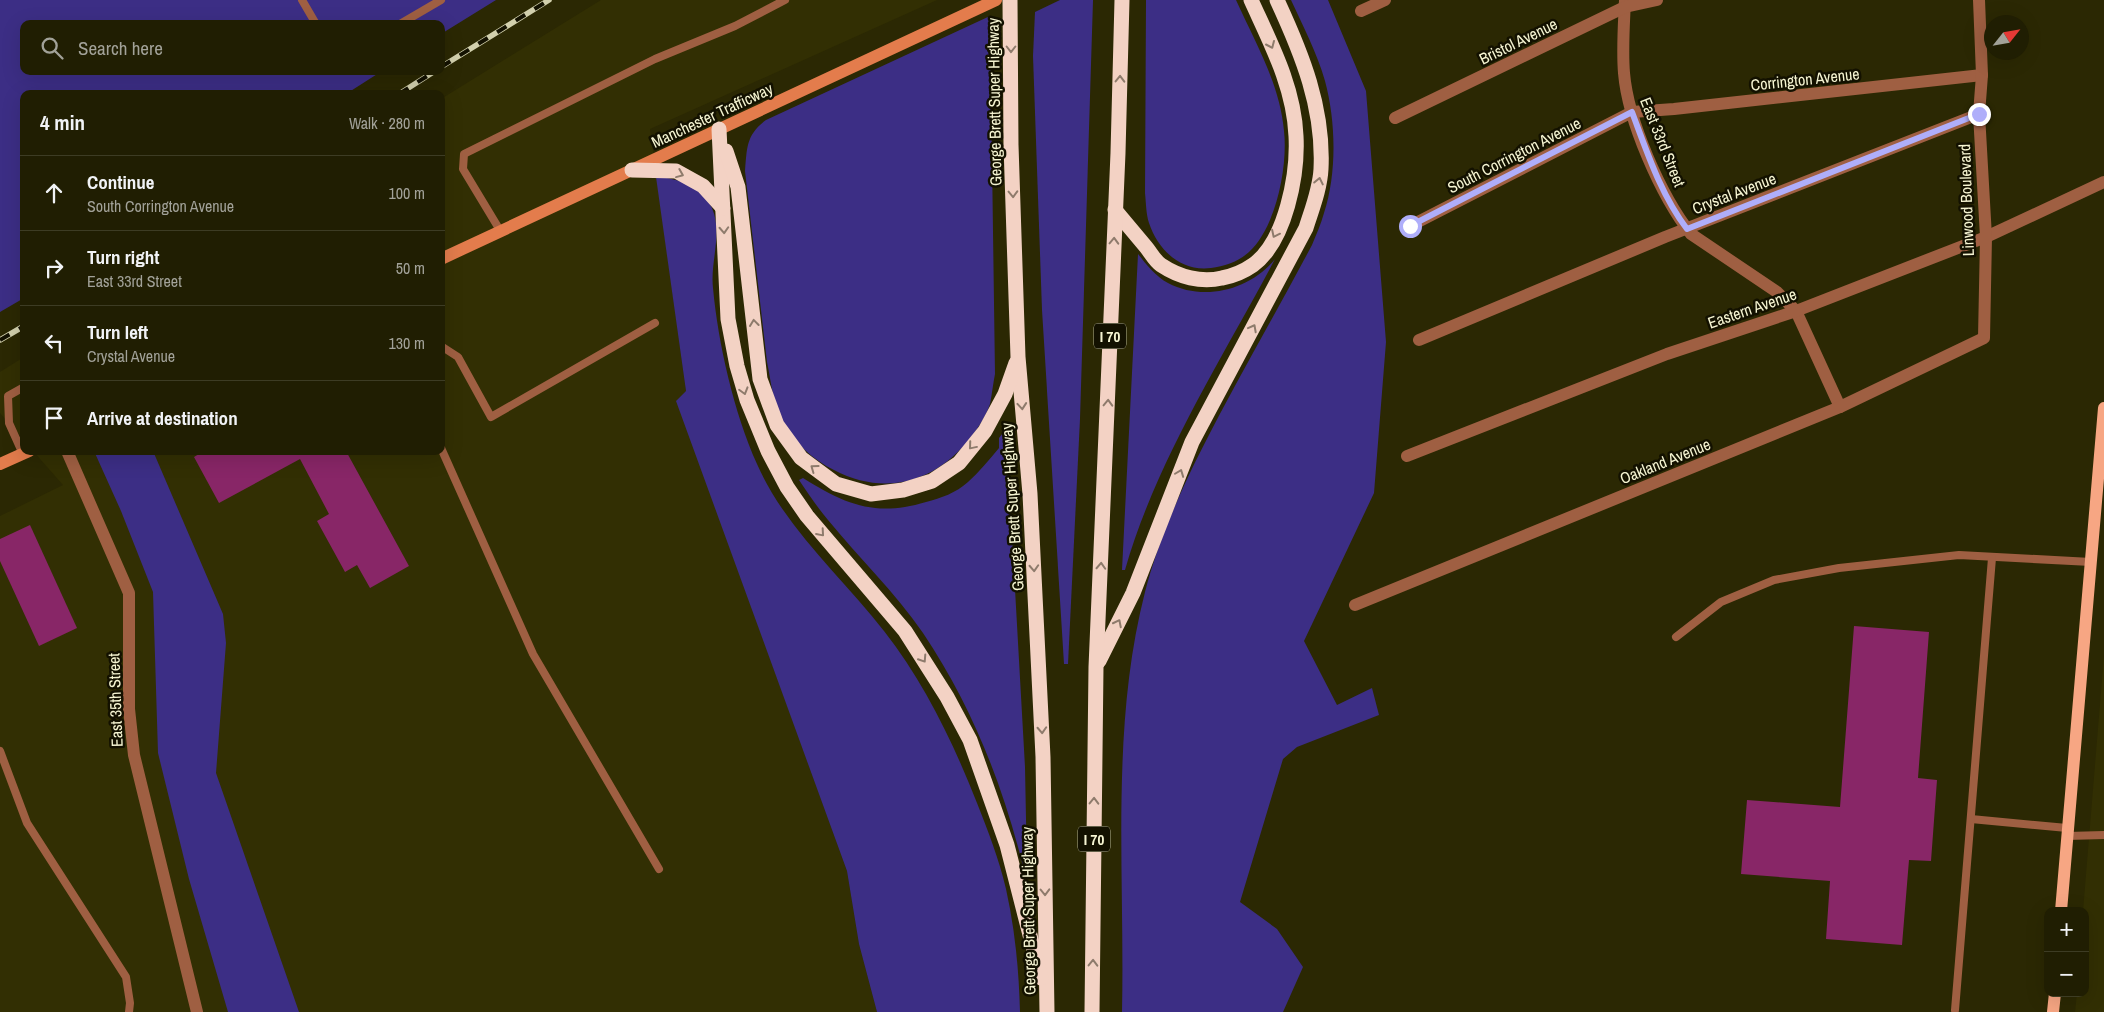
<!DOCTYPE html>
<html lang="en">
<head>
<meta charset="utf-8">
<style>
	:root { --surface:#201e02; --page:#2d2b11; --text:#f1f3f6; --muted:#a2a299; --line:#3d3c24 }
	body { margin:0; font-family:"Archivo Narrow",sans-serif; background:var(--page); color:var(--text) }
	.controls { position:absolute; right:15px; bottom:15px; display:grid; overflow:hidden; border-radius:10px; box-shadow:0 5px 20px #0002 }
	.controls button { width:45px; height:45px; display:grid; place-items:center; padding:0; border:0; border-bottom:1px solid var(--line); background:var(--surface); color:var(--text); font:25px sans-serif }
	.compass { position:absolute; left:1984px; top:15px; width:45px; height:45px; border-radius:50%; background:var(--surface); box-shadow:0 5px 20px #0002; rotate:59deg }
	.stop { position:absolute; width:15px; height:15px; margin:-11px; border:4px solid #afaefa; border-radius:50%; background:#fff }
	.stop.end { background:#afaefa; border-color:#fff; box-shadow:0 1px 5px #0008 }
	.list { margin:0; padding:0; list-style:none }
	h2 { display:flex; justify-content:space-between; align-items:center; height:65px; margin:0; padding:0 20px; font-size:21px }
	h2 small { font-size:16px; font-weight:400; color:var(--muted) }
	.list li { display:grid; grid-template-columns:32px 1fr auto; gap:15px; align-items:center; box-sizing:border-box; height:75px; padding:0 20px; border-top:1px solid var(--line) }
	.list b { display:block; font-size:19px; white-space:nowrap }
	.list p { margin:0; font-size:16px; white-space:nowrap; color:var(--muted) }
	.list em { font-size:16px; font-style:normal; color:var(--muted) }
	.icon { flex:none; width:28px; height:28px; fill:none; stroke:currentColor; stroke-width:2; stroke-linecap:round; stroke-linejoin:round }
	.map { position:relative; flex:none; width:2104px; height:1012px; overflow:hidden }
	.search { position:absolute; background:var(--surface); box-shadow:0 5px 20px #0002; left:20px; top:20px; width:425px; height:55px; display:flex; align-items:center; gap:12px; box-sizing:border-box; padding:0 18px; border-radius:10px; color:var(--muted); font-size:19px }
	.panel { position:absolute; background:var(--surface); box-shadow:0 5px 20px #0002; left:20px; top:90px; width:425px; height:365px; border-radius:10px }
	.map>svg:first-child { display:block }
	.built { fill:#322f03 }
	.green { fill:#3c2e85 }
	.building { fill:#882667 }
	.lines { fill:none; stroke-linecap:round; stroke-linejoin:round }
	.lane { stroke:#9f5f42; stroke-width:8 }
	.street { stroke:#9f5f42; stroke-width:12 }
	.secondary { stroke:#e37c4c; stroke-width:12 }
	.primary { stroke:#f7a683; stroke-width:12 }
	.highway { stroke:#f3d2c4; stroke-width:15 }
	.rail-casing { stroke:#d2d0ad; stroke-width:5.5 }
	.rail { stroke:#131100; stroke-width:4; stroke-dasharray:11; stroke-linecap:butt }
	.oneway { stroke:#8e7b6c }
	.route { stroke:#afaefa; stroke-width:6 }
	.labels { text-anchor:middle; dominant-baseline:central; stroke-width:5; stroke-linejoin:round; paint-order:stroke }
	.shield { fill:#131100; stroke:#b2b193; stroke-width:1 }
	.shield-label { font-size:15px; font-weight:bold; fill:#f6f5d2 }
	.street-label { font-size:16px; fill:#f6f5d2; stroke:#131100 }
</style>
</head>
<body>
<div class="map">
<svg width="2104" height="1012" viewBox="0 0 2104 1012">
	<rect width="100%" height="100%" fill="#2b2803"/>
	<g class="built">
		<path d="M601,0H937L650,129L686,391L677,401L847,871L859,944L877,1012H0V516L63,485L33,451H441V99Z"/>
		<path d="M24,357V440L0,413V372Z"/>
		<path d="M2104,655V1012H2075L2077,993H2085V911H2083Z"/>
	</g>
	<g class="green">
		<path d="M0,0H496L441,34V24H24V71H382L346,94H24V298L0,312Z"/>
		<path d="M1060,0H1093L1080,419L1068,664H1064L1042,310L1033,56L1035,12Z"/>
		<path d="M1146,0H1236C1255,42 1280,84 1284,131C1288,167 1276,227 1249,252C1238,262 1225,266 1211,268C1181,272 1158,250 1149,223C1146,214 1146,202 1145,193Z"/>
		<path d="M1291,0H1328L1366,91L1386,342L1374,493L1304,641L1337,705L1372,688L1379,715L1297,747L1283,759L1240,902L1277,929L1303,967L1283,1012H1122C1125,873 1110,728 1145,592C1164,518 1200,451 1236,384C1261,338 1287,292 1312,245C1316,235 1321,224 1324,213C1337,173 1336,122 1325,81C1317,53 1303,26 1291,0Z"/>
		<path d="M990,16L995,374C993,384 992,394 990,404C986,416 979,427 971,437C937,482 885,497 834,470C813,460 794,442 782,421C773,404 771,381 767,362L745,171C747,148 746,135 766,120Z"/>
		<path d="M656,177C678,178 702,186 712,208C723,234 710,261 713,288C718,343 734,413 757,464C785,528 841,576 884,631C924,682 953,742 977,803C988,831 999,859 1006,889C1015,929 1019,971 1020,1012H877L859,944L847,871L676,401L686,391Z"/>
		<path d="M1138,254C1146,264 1156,277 1168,283C1204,302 1250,290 1275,259C1222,359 1156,461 1125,570H1122Z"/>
		<path d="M1006,429L1025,767L1027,871L1024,870C1003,785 972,706 923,633C895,592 859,558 828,520C817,507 808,493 799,480L803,478C846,505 876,517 926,502C941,498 956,493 968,482C979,472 989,460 999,448V438Z"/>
		<path d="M94,451H153L223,614L226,643L216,773L299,1012H228L189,879L158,753L153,592L121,511Z"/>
	</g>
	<g class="building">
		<path d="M204,451H346L409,566L370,588L357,565L345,572L317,521L329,514L300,459L219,503L194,457Z"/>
		<path d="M30,525L77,628L39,646L0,561V539Z"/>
		<path d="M1854,626L1929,632L1918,778L1937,780L1931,861L1909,860L1902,945L1826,939L1830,881L1741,874L1747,800L1840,807Z"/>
	</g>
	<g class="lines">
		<g class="lane">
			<path d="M302,0L316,24"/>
			<path d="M400,24L441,0"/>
			<path d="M501,232L463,169L464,154L655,59L735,26L785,0"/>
			<path d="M441,346L458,357L491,417L655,323"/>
			<path d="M441,448L533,654L659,869"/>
			<path d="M23,454L9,423L8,396L24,387"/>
			<path d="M1676,637L1721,602L1774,580L1839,568L1959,555L2091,562"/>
			<path d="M0,751L27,823L126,977L130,1003L129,1012"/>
			<path d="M1971,819L2067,828"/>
			<path d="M2067,836L2104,835"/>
			<path d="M1955,1010L1992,558"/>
		</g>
		<g class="street">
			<path d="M1625,0C1624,24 1622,49 1624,73C1628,121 1661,196 1691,234L1777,292L1796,311L1840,407"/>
			<path d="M1361,11L1385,0"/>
			<path d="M1395,118L1625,7L1657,0"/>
			<path d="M1410,226L1632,112L1674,109L1982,75"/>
			<path d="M1419,340L1665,237L1979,114"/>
			<path d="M67,451L129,593V709L134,755L197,1012"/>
			<path d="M1407,456L1667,354L1796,311L1986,237L2104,182"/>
			<path d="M1355,605L1840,407L1984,338L1986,237L1979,114L1982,75L1979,0"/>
		</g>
		<g class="secondary">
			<path d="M441,259L996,0"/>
			<path d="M0,464L29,451"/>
		</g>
		<g class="primary">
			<path d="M2061,911L2104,408"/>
			<path d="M2053,1012L2055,993"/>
		</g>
		<g class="highway">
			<path d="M1010,0L1011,145L1018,357L1030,494L1043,757L1047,1012"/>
			<path d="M719,129L728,319L737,366L747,400L768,451L787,487L807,516L905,631L947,697L970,740L1007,845L1041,978"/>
			<path d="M726,151L738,187L760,379L777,425L801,458L836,484L871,494L903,490L932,481L959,463L985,431L1005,394L1016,363"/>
			<path d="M632,170L676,171L703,186L723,208"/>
			<path d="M1115,210C1125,222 1136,235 1146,247C1151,253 1155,261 1161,265C1179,277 1201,283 1222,278C1233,276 1243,272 1253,265C1286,241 1298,174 1296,136C1294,87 1271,44 1251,0"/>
			<path d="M1099,661L1133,593L1192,442L1306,228C1312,209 1320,189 1321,169C1324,108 1302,54 1277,0"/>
			<path d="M1092,1012L1096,667L1118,153L1122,0"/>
		</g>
		<defs>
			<g id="rail">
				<path d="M441,67L549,0"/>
				<path d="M399,94L435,71"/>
				<path d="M0,340L24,326"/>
			</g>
		</defs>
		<use href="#rail" class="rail-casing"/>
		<use href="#rail" class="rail"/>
	</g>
	<defs><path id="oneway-chevron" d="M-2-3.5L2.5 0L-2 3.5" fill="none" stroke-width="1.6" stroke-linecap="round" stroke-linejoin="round" transform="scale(1.25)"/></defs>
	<g class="oneway">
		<use href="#oneway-chevron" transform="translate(1271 45) rotate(66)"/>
		<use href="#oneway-chevron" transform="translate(1011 49) rotate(90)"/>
		<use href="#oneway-chevron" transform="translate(1120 79) rotate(-89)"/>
		<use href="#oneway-chevron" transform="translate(680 174) rotate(22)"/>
		<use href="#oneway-chevron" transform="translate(1319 181) rotate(-78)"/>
		<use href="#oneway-chevron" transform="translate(1013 194) rotate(88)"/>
		<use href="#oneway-chevron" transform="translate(724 230) rotate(87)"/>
		<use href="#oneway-chevron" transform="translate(1275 234) rotate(116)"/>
		<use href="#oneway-chevron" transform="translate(1114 241) rotate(-88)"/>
		<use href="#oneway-chevron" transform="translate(754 323) rotate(-97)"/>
		<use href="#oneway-chevron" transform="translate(1253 328) rotate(-62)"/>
		<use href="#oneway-chevron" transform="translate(744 391) rotate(74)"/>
		<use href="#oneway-chevron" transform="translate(1108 403) rotate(-88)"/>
		<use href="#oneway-chevron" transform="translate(1022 406) rotate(85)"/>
		<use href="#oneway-chevron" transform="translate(972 446) rotate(130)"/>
		<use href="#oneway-chevron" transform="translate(814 468) rotate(-144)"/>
		<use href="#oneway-chevron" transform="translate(1180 473) rotate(-69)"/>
		<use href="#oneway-chevron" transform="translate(821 533) rotate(49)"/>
		<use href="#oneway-chevron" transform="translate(1101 566) rotate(-87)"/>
		<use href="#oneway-chevron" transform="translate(1034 568) rotate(87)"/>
		<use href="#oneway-chevron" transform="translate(1118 623) rotate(-63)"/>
		<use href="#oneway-chevron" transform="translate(923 659) rotate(57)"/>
		<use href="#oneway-chevron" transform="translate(1042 730) rotate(87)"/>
		<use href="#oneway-chevron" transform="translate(1094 801) rotate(-89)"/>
		<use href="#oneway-chevron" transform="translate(1045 892) rotate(89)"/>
		<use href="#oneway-chevron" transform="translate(1093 963) rotate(-89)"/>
	</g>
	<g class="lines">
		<path class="route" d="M1410,226L1632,112C1647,152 1661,195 1687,229L1979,114"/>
	</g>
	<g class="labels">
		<g class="shield">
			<rect x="1094" y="323.5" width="32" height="25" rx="4"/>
			<rect x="1078" y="826.5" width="32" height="25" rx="4"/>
		</g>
		<g class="shield-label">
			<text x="1110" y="336">I 70</text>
			<text x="1094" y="839">I 70</text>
		</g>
		<g class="street-label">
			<text transform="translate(1518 41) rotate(-26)">Bristol Avenue</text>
			<text transform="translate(1805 79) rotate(-6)">Corrington Avenue</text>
			<text transform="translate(994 102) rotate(-91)">George Brett Super Highway</text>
			<text transform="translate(712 115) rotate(-25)">Manchester Trafficway</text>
			<text transform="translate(1663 142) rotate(68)">East 33rd Street</text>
			<text transform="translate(1514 155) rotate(-27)">South Corrington Avenue</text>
			<text transform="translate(1734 193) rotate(-21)">Crystal Avenue</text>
			<text transform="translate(1966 200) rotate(-92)">Linwood Boulevard</text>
			<text transform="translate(1752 308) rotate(-19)">Eastern Avenue</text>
			<text transform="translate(1665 461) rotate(-22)">Oakland Avenue</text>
			<text transform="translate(1012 507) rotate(-94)">George Brett Super Highway</text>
			<text transform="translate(115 700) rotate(-92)">East 35th Street</text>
			<text transform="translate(1028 911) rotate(-91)">George Brett Super Highway</text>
		</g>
	</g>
</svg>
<div class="controls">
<button>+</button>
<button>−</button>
</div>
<svg class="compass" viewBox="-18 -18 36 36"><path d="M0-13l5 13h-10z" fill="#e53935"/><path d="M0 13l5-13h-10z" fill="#a2a299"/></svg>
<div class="stop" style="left:1410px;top:226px"></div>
<div class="stop end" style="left:1979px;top:114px"></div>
<div class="search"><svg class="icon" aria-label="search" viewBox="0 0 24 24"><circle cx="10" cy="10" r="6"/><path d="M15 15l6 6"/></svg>Search here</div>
<section class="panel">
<h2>4 min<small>Walk · 280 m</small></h2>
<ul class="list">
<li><svg class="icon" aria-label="ahead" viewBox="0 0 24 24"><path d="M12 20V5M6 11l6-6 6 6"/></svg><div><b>Continue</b><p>South Corrington Avenue</p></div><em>100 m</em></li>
<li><svg class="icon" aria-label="right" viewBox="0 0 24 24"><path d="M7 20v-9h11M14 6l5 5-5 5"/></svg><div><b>Turn right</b><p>East 33rd Street</p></div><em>50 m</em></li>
<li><svg class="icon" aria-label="left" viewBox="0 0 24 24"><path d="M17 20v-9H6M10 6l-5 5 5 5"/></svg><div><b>Turn left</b><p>Crystal Avenue</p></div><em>130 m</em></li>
<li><svg class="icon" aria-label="arrive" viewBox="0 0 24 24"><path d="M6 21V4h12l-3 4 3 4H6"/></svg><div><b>Arrive at destination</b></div></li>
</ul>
</section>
</div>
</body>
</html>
